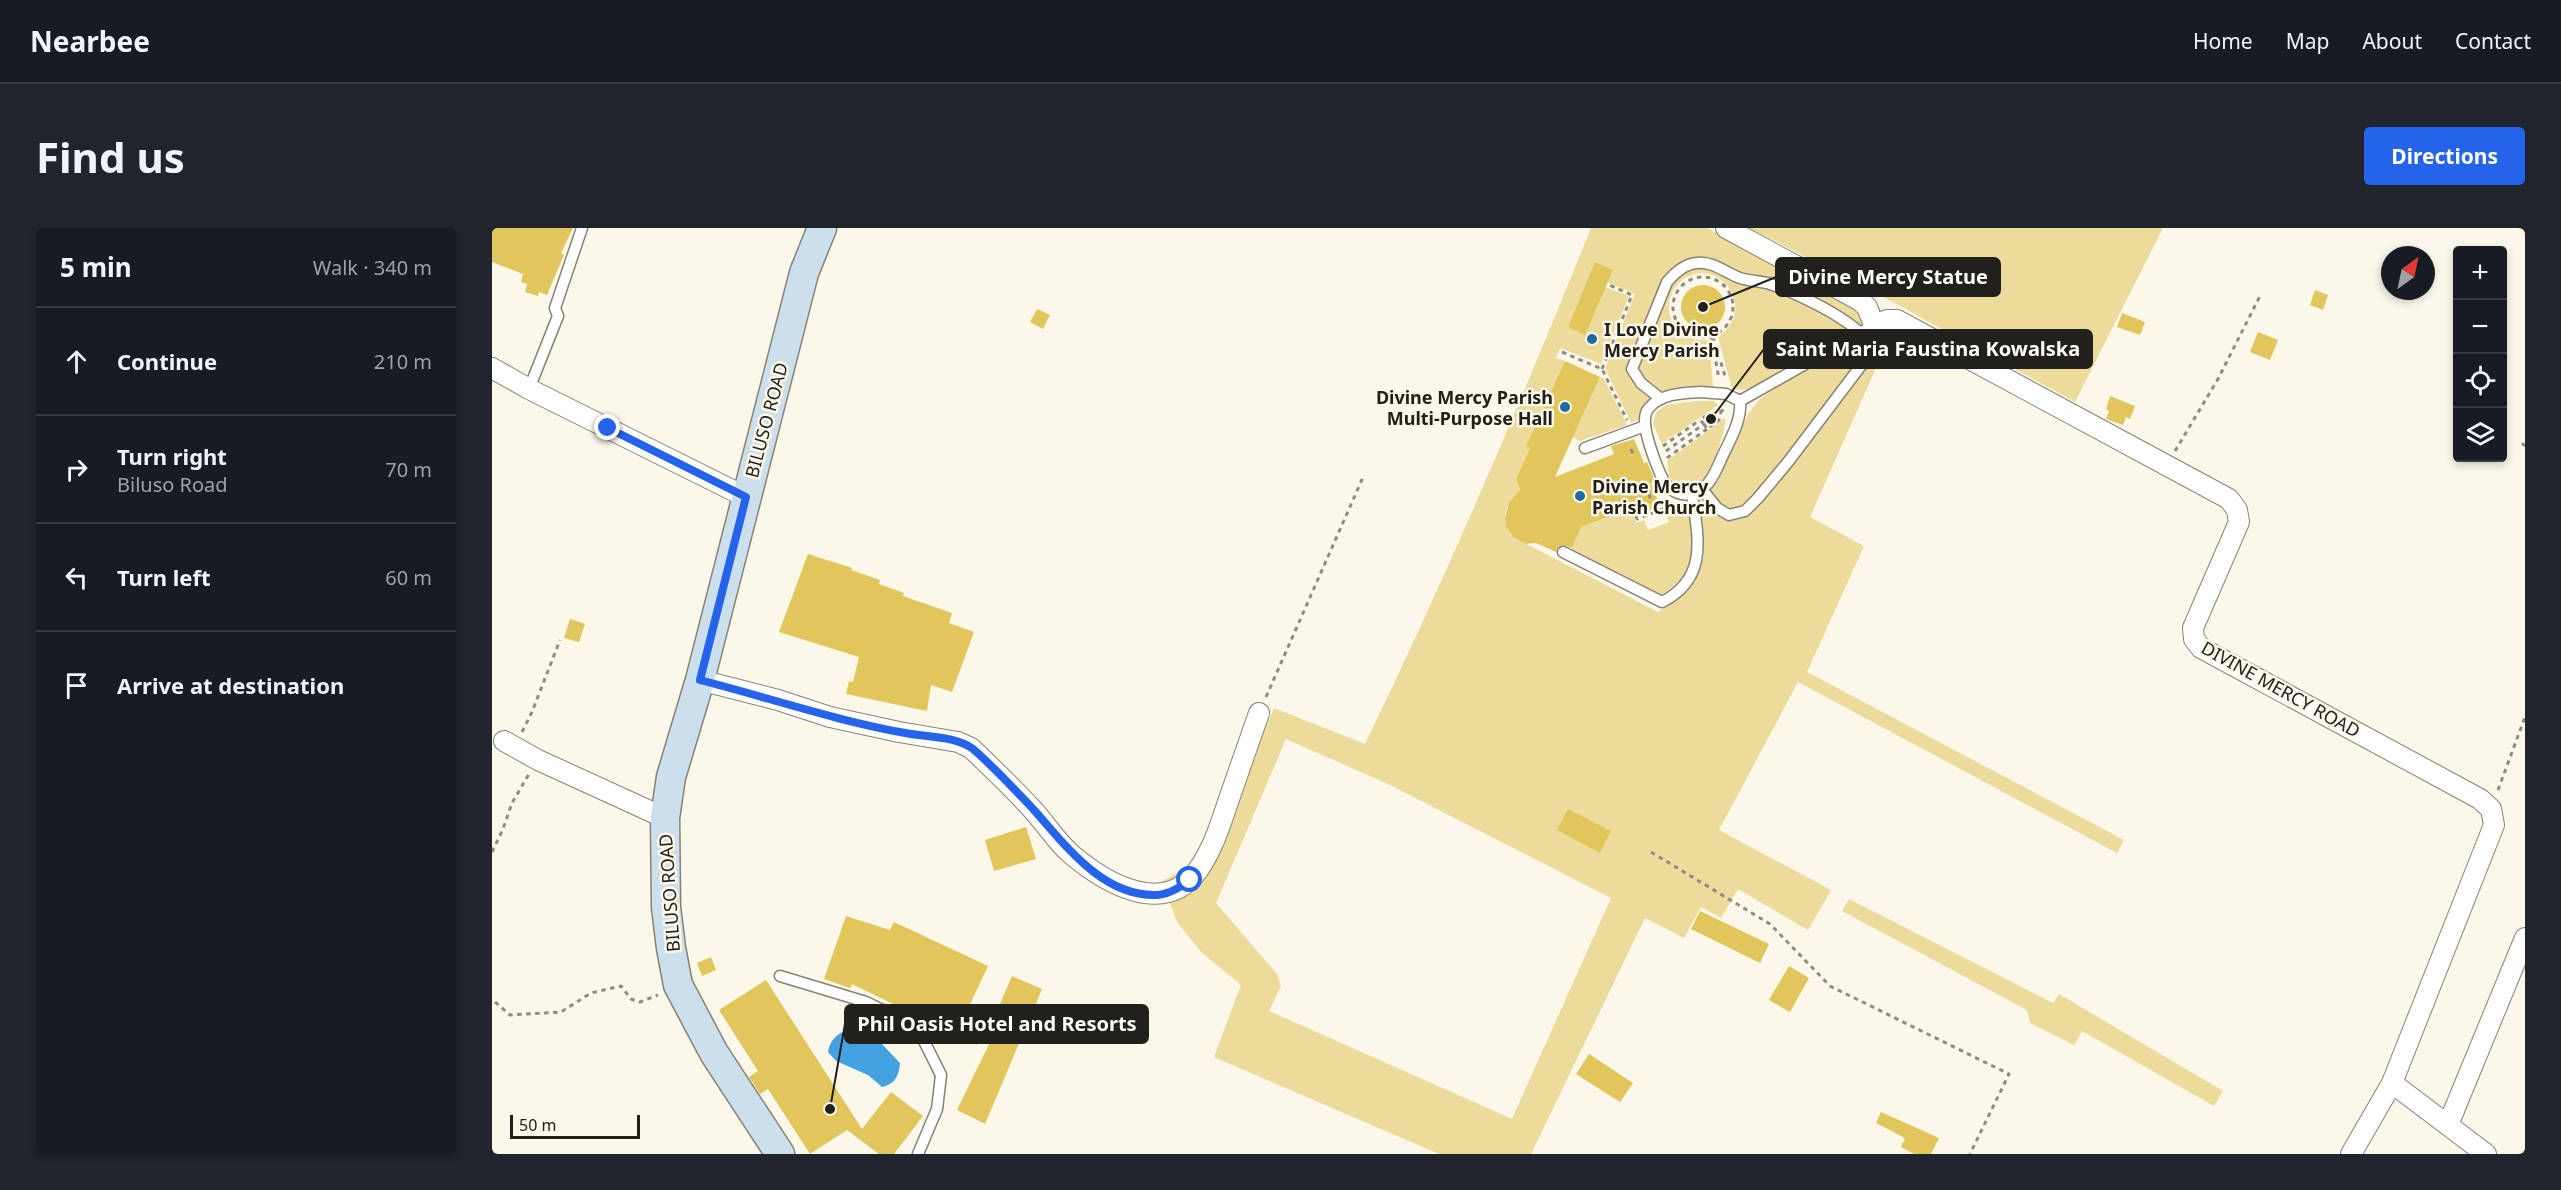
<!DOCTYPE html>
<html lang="en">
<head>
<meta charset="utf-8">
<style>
	:root { --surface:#171b24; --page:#20242c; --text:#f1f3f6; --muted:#9ea1a6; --line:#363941; --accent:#2563eb }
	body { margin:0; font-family:"Noto Sans",sans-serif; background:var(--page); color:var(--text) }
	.controls { position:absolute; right:18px; top:18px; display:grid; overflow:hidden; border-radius:6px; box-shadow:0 3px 9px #0003 }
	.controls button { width:54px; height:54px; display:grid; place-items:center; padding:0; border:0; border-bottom:2px solid var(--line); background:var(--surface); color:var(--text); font:30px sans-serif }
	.compass { position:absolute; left:1889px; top:18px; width:54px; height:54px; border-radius:50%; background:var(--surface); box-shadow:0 3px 9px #0003; rotate:33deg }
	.scale { position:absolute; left:18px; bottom:15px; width:130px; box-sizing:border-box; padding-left:6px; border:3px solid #21201a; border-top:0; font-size:16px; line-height:21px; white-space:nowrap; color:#21201a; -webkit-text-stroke:4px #fbf7e9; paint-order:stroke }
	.stop { position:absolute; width:18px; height:18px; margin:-14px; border:4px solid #2563eb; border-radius:50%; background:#fff }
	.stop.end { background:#2563eb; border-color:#fff; box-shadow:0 2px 6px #0008 }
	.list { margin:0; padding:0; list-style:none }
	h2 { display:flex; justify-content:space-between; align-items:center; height:78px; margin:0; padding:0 24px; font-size:26px }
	h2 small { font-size:20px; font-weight:400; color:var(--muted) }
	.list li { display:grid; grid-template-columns:39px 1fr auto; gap:18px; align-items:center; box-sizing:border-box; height:108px; padding:0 24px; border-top:2px solid var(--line) }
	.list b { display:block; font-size:22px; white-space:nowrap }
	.list p { margin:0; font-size:20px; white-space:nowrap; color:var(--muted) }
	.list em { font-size:20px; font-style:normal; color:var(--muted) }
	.icon { flex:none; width:33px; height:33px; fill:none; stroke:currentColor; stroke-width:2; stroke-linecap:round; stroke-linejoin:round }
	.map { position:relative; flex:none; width:2033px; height:926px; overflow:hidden; border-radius:6px }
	header { display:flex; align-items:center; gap:36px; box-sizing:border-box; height:84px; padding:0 30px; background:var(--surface); border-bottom:2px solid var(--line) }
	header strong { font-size:28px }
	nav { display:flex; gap:33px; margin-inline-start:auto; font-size:21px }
	.intro { display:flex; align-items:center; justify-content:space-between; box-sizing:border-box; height:144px; padding:0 36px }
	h1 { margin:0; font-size:42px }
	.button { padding:15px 27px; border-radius:6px; background:var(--accent); color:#fff; font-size:21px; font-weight:700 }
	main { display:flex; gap:36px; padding:0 36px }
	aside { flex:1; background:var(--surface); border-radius:6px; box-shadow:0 3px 9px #0003 }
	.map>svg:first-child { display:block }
	.green { fill:#ecdb9b; fill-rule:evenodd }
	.water { fill:#45a2e2 }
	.building { fill:#e1c65b }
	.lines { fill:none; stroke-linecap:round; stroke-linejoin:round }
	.lane-casing { stroke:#868376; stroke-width:13 }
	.street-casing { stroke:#868376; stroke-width:22 }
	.secondary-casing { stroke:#868376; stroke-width:31 }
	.path { stroke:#8f8d83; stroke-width:3; stroke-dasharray:4.5 4.5; stroke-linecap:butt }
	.lane { stroke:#fff; stroke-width:10 }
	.street { stroke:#fff; stroke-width:20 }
	.secondary { stroke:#ccdfec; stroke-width:28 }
	.route { stroke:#2563eb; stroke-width:8 }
	.poi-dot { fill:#1d6c9e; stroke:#fbf7e9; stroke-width:2 }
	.labels { text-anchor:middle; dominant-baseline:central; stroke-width:5; stroke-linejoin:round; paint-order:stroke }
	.poi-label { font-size:18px; font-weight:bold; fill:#21201a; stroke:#fbf7e9; text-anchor:start }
	.street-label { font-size:18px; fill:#21201a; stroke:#fbf7e9 }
	.leader { fill:none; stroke:#21201a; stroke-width:2 }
	.callout-dot { fill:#21201a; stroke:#fbf7e9; stroke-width:2 }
	.callout { fill:#21201a; stroke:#21201a; stroke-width:2 }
	.callout-label { font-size:20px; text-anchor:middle; font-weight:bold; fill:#fff }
</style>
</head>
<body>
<header>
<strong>Nearbee</strong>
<nav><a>Home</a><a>Map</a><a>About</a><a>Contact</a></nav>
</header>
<div class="intro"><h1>Find us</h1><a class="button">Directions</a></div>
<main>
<aside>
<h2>5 min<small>Walk · 340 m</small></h2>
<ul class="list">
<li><svg class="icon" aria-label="ahead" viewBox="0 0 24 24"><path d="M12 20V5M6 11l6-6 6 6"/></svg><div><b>Continue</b></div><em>210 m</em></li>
<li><svg class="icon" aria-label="right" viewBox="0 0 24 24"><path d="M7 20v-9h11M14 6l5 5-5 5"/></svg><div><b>Turn right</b><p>Biluso Road</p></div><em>70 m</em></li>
<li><svg class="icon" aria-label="left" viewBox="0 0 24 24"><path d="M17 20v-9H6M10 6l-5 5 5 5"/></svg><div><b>Turn left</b></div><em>60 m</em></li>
<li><svg class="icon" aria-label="arrive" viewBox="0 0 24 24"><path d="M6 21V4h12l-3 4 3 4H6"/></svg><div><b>Arrive at destination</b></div></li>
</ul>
</aside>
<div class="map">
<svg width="2033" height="926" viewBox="0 0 2033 926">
	<rect width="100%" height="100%" fill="#fbf7e9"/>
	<g class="green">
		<path d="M1099,0H1215L1358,75L1375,96L1260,159L1252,162L1240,161L1226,109C1268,80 1225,25 1189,53C1182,59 1177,68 1177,78C1176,101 1196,113 1217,112L1221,158C1192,158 1153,156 1146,192L1139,195L1113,140L1143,66L1115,54L1103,35L1076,99L1093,106L1113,59L1137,68L1109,136L1068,120L1064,130L1073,133L1035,219L1038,220L1024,251L1029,265C1011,275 1008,294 1021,309L1166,384C1218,353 1217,328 1206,273L1215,267L1226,253L1256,186L1268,171L1286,158L1397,98L1399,106L1318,289L1372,318L1315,444L1632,612L1625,625L1306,454L1227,602L1339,662L1316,702L1246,661L1229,690L1209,679L1192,710L1153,690L1039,926H947L722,829L749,757L709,724L685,694L670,653L693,641L716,611L756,495L773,501L782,480L873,516C955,347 1029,174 1099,0ZM794,511L896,556L1119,670L1020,891L777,783L789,758L785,746L724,675Z"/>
		<path d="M1257,0H1671L1583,174L1388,67Z"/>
		<path d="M1108,149L1112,151L1135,197L1088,213L1081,209Z"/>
		<path d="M1203,173H1222L1226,177L1170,216L1161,196L1164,184L1174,177Z"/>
		<path d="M1233,190C1234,205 1220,239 1211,251C1204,261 1186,262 1179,251C1176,245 1176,238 1175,233Z"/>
		<path d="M1193,275C1205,313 1207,344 1169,367L1079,322L1089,299L1139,281L1144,295L1152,292L1156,302L1177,294L1172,283Z"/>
		<path d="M1357,671L1561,775L1567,766L1731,863L1722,878L1590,803L1582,817L1538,795L1535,782L1350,683Z"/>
	</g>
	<path class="water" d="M361,799L386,812L408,835C407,848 403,856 390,859L376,847L344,833L336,824C338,810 348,804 361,799Z"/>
	<g class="building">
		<path d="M0,0H81L69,25L72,27L55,67L47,64L46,68L33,64L35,56L29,54L31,46L0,34Z"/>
		<path d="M1103,34L1121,42L1093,107L1076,99Z"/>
		<circle cx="1211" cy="79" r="22"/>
		<path d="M1823,62L1836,67L1831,82L1818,77Z"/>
		<path d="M545,81L558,87L551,101L538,94Z"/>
		<path d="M1630,85L1653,94L1648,107L1625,99Z"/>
		<path d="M1766,104L1786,112L1778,132L1758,124Z"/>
		<path d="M1073,133L1108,149L1063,249L1122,226L1119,218L1142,211L1152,235L1155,234L1161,248L1163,253L1159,255L1168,278L1146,287L1143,279L1089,299L1080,320L1070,317L1065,320L1064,324L1044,315L1034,316L1021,309L1014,298L1013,290L1017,275L1028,262L1024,251L1038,220L1034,219Z"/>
		<path d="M1618,168L1643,178L1638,191L1634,189L1631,197L1614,191L1617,183L1614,181Z"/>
		<path d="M316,326L360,340L359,342L388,352L387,356L412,365L411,368L460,385L457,395L482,404L460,464L439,457L435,483L354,466L357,453L361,454L367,429L287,404Z"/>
		<path d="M78,391L93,396L87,414L72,410Z"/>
		<path d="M1076,581L1119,603L1108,625L1065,602Z"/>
		<path d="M534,599L544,631L502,643L493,612Z"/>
		<path d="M1208,683L1277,716L1268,735L1199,701Z"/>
		<path d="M354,688L398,702L402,694L496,738L474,785L499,797L520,748L550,761L493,896L465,882L500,810L494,807L496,803L485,817L360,756L358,760L332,751Z"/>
		<path d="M219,729L224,742L210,748L205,735Z"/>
		<path d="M1297,738L1317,750L1298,784L1277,772Z"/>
		<path d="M274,752L370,901L399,864L431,888L402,926H387L355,902L318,926L276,861L268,866L257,849L266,843L227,782Z"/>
		<path d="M1097,826L1141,855L1128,874L1084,846Z"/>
		<path d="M1389,884L1447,910L1439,926H1422L1409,919L1413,910L1384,895Z"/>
	</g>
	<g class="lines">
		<defs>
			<g id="lane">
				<path d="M37,161L66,88L63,80L90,0"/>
				<path d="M1209,164L1234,166L1248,173C1250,192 1238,212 1230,229C1223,246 1213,270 1190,266C1184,265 1179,263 1175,257C1167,248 1152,205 1153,192C1153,188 1154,183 1157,180C1169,165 1192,165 1209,164Z"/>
				<path d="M1169,171L1149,155L1140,141L1175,54C1183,45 1192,36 1205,35C1221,33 1234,45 1248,50C1257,53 1266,53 1275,55C1303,64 1361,91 1377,115L1374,131L1296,234L1266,270L1253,283L1237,287L1225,280L1210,261"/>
				<path d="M1248,173L1373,102"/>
				<path d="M1093,220L1153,198"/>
				<path d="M1071,324L1170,374C1217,350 1206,309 1200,266"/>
				<path d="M288,748L374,774L405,789L431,811L449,847L445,881L426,926"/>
			</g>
			<g id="street">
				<path d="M1234,0L1367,72L1375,79L1382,97L1395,92H1405L1737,271L1745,282L1747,294L1701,400L1702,411L1709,420L1988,571L1999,581L2002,597L1900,855L1859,926"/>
				<path d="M0,140L37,161L254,269"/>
				<path d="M208,452L286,472L338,489L407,504L466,514L479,520C500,540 521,560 540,581C554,596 564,613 579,626C613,655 673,690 706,642C721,621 729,595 737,571C747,542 757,514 767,485"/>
				<path d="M12,513L46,532L173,590"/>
				<path d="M1900,855L1994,926"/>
				<path d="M1956,897L2033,710"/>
			</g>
			<path id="secondary" d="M288,926L222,825L186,757L179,720L174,679L173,590L179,549L208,452L312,45L330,0"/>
		</defs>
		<use href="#lane" class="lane-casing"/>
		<use href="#street" class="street-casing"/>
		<use href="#secondary" class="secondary-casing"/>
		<g class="path">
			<circle cx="1211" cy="79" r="30"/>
			<path d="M1218,100L1234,151"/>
			<path d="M1219,107L1227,151"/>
			<path d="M1070,124L1110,141L1135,192"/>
			<path d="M1110,141L1140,67L1115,56"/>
			<path d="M1212,196L1208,192C1219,184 1225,186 1234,181"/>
			<path d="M1212,196L1215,201L1227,192L1229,184"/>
			<path d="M2030,215L2033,218"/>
			<path d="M1171,218L1208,192"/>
			<path d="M1139,221L1142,228"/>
			<path d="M1174,223L1212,196"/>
			<path d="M1683,223L1726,151L1769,66"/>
			<path d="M1175,230L1215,201"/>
			<path d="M1157,266L1159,273"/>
			<path d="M1140,280L1145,291L1174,280L1177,275"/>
			<path d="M774,469L872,247"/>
			<path d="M30,504L40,484L68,412"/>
			<path d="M2006,562L2033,489"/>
			<path d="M0,624L11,601L20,575L37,546"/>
			<path d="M1159,624L1278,696L1338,758L1517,846L1478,926"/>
			<path d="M3,774L18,787L69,784L99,765L129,758L139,771L148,774L166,767"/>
		</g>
		<use href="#lane" class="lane"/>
		<use href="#street" class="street"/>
		<use href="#secondary" class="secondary"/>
	</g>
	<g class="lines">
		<path class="route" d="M116,200L254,269L208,452C278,470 348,494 419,506C438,509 466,509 481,521C502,539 523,562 542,582C574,618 611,669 665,667C678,666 688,659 698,652"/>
	</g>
	<g class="poi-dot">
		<circle cx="1100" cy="111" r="6"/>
		<circle cx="1073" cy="179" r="6"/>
		<circle cx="1088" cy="268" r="6"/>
	</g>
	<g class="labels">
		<g class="poi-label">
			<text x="1112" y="101">I Love Divine<tspan x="1112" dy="21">Mercy Parish</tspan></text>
			<text x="1061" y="169" text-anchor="end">Divine Mercy Parish<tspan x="1061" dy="21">Multi-Purpose Hall</tspan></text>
			<text x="1100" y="258">Divine Mercy<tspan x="1100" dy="21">Parish Church</tspan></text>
		</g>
		<g class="street-label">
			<text transform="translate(274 192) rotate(-75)">BILUSO ROAD</text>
			<text transform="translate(1789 461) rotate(29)">DIVINE MERCY ROAD</text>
			<text transform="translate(177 665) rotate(-94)">BILUSO ROAD</text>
		</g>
	</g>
	<path class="leader" d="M1211 79L1284 49M1219 191L1272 121M338 881L353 796"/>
	<g class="callout-dot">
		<circle cx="1211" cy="79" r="6"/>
		<circle cx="1219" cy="191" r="6"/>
		<circle cx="338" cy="881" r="6"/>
	</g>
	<g class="callout">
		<rect x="1284" y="30" width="224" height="38" rx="6"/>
		<rect x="1272" y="102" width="328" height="38" rx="6"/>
		<rect x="353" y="777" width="303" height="38" rx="6"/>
	</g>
	<g class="callout-label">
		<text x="1396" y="56">Divine Mercy Statue</text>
		<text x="1436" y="128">Saint Maria Faustina Kowalska</text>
		<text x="505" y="803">Phil Oasis Hotel and Resorts</text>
	</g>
</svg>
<div class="controls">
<button>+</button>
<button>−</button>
<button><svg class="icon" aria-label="locate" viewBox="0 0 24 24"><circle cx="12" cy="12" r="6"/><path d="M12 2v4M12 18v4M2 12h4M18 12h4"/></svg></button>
<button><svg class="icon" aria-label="layers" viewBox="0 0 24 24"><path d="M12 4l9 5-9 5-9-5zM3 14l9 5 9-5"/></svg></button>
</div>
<svg class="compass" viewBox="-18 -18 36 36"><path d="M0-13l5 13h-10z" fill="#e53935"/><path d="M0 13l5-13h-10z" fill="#9ea1a6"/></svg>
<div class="scale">50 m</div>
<div class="stop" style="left:698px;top:652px"></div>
<div class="stop end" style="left:116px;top:200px"></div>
</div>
</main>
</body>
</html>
